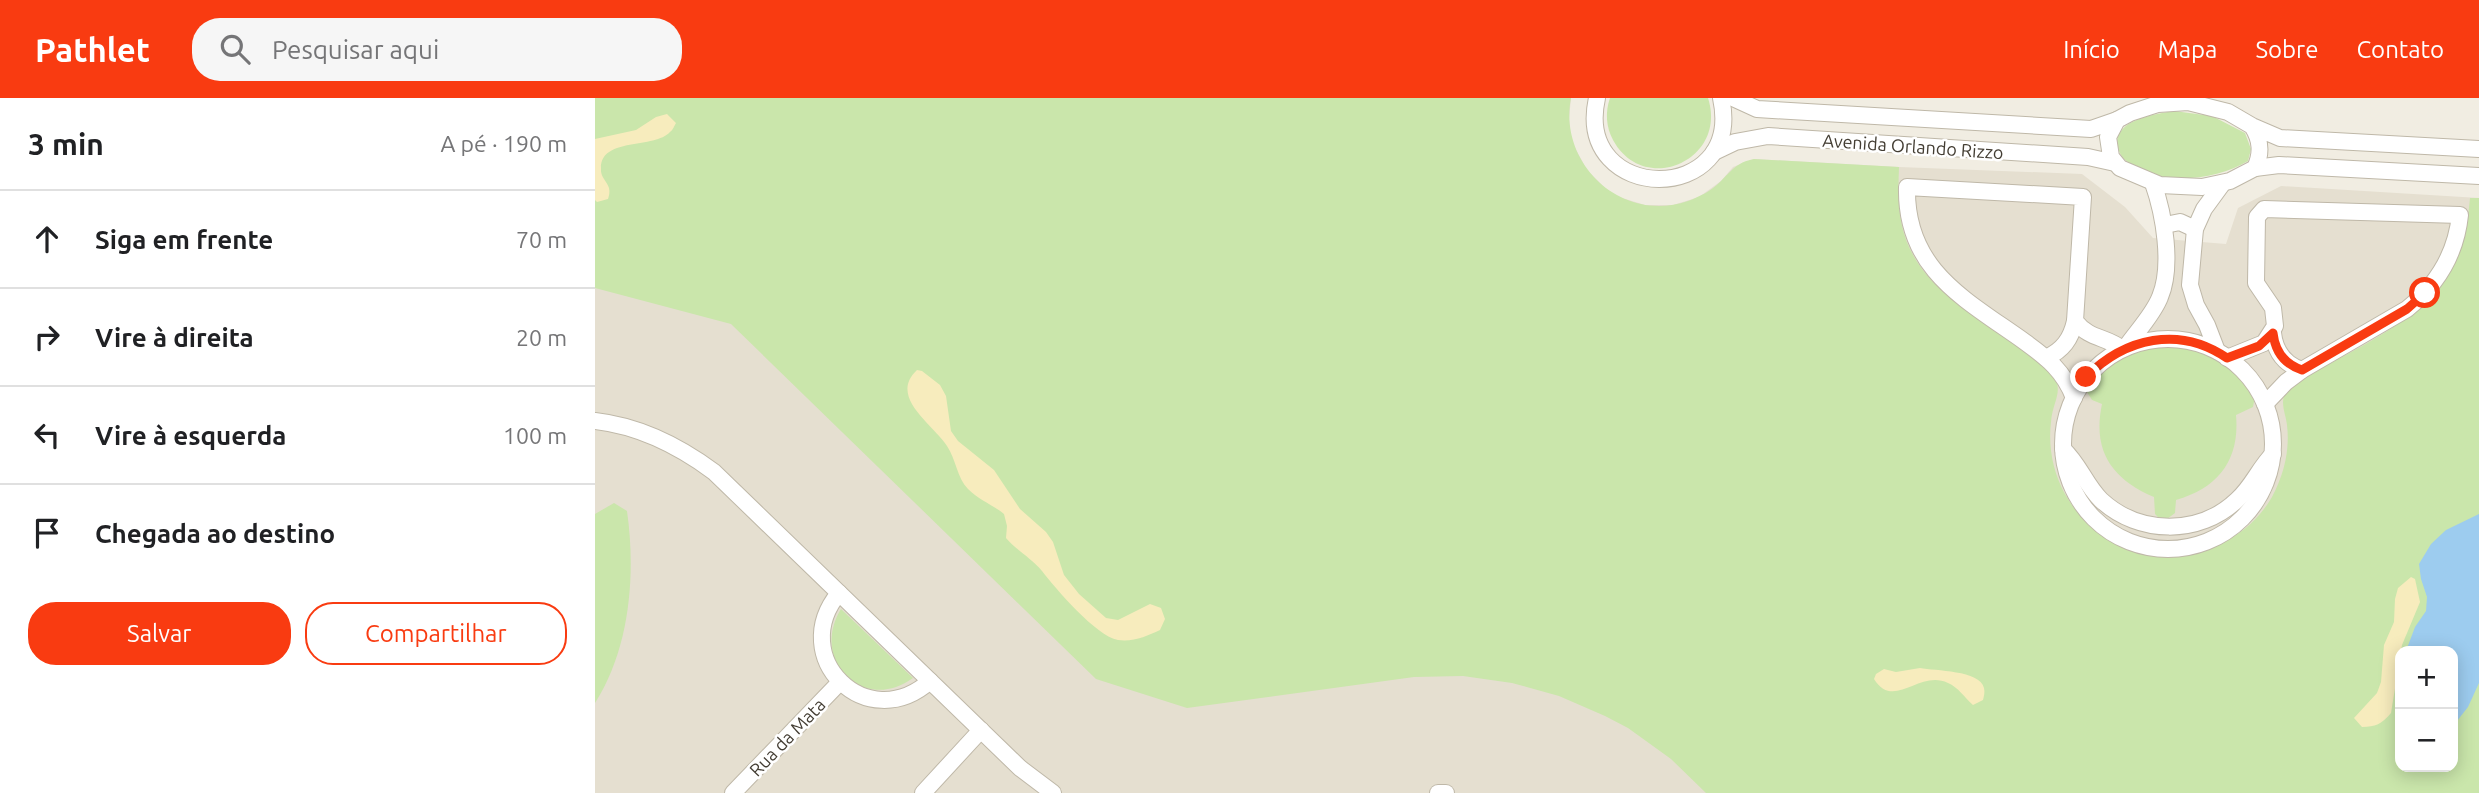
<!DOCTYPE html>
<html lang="pt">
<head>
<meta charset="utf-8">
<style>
	:root { --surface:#fff; --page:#f6f6f6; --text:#202124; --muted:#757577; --line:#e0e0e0; --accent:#f93b11 }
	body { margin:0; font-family:Ubuntu,sans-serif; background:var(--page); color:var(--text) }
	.controls { position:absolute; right:21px; bottom:21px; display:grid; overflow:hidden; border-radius:14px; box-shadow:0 4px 18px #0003 }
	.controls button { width:63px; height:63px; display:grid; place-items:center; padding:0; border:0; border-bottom:2px solid var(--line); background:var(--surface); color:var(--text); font:35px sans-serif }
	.stop { position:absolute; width:21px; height:21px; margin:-16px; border:5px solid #f93b11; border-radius:50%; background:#fff }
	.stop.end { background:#f93b11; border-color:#fff; box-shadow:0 2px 7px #0008 }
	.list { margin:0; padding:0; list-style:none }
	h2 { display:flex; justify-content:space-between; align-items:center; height:91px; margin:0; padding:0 28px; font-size:30px }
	h2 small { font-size:23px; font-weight:400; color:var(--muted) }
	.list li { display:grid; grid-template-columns:46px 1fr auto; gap:21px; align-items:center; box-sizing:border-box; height:98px; padding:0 28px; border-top:2px solid var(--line) }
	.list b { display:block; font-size:26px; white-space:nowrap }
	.list em { font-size:23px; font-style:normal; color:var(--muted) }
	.actions { display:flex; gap:14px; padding:21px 28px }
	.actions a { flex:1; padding:16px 0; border:2px solid var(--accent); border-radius:28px; text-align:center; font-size:24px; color:var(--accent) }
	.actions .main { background:var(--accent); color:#fff }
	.icon { flex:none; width:38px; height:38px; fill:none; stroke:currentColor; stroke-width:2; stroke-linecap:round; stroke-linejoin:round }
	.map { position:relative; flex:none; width:1884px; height:695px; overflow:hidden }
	header { display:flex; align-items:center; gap:42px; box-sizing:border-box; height:98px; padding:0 35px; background:var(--accent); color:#fff }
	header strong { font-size:33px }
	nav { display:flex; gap:38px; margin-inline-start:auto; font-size:24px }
	.search { width:490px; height:63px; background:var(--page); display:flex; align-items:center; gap:18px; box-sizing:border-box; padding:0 24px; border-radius:28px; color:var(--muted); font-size:26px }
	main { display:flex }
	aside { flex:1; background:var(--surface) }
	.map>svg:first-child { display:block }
	.residential { fill:#e5dfd0; fill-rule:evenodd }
	.green { fill:#cae6ab; fill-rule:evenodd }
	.sand { fill:#f7ecbd }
	.water { fill:#9dccef }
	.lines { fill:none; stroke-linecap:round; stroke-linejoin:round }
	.minor-casing { stroke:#bfb8a8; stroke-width:18 }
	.minor { stroke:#fff; stroke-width:16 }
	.route { stroke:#f93b11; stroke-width:9 }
	.labels { text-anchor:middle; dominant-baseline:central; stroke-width:5; stroke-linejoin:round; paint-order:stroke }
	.street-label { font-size:18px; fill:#433d33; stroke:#fff }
</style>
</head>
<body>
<header>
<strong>Pathlet</strong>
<div class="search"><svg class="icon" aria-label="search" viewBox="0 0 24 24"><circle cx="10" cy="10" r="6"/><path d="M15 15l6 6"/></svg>Pesquisar aqui</div>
<nav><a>Início</a><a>Mapa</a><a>Sobre</a><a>Contato</a></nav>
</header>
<main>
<aside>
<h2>3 min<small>A pé · 190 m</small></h2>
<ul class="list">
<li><svg class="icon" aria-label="ahead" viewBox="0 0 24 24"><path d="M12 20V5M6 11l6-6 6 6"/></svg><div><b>Siga em frente</b></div><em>70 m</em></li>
<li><svg class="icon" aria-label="right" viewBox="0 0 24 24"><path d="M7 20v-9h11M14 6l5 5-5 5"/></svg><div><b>Vire à direita</b></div><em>20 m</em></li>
<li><svg class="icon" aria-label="left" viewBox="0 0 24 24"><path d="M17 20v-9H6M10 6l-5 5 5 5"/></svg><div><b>Vire à esquerda</b></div><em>100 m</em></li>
<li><svg class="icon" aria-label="arrive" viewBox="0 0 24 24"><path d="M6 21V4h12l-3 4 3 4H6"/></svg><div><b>Chegada ao destino</b></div></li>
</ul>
<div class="actions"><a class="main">Salvar</a><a>Compartilhar</a></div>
</aside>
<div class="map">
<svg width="1884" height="695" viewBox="0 0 1884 695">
	<rect width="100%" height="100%" fill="#f1ede2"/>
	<path class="residential" d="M0,0H976L974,21L975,35L979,48L992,72L1012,92L1024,99L1050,107H1078L1104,99L1126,83L1138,69L1159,61L1304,69L1487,76L1530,109L1558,140L1631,146L1643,110L1686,88L1884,100V695H0ZM1805,553H1858V669H1805Z"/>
	<g class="green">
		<path d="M0,0H976C963,66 1027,126 1093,103C1104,99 1116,93 1125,84C1136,73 1142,64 1159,61L1304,69C1302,118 1305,149 1339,185L1458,274C1469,296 1458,301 1456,324C1453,349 1458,374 1470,396C1514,474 1632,477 1677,399C1689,377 1695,352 1692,327C1691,317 1685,305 1690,296C1693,290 1700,286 1705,282C1759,251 1840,218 1863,158C1871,139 1873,120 1875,100H1884V695H1111L1076,661L1033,630L1010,618L964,598L917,585L868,578L819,579L592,610L501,581L136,226L0,190ZM1805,553H1858V669H1805Z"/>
		<path d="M1015,0H1113C1133,62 1049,99 1018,42C1011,29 1010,14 1015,0Z"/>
		<path d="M1579,13L1617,18L1650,35L1656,51L1653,63C1619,83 1560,90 1529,61C1525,57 1523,51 1522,46C1521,21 1561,16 1579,13Z"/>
		<path d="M1561,248C1598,245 1644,260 1660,298L1658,309L1641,317C1645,361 1624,390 1581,402L1580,415L1572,421H1565L1560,416L1559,399C1517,381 1497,353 1507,306L1497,302L1492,294C1495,269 1539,252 1561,248Z"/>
		<path d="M19,405L32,413C41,476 35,550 0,605V416Z"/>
		<path d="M246,511L318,580C269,616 214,563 246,511Z"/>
	</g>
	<g class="sand">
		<path d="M72,16L81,25C79,28 78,32 75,34C60,51 6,39 6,70C5,79 12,83 14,90C15,94 14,98 13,101L2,104L0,102V41L41,32L61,19Z"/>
		<path d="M322,272L327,273L345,287L351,298L356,333L363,343L399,372L425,411L451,434L458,444L469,477L484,496L511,520L523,522L555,506L566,510L570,521L565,532C552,538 539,544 523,542C501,538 461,491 447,473C436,460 421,452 411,440L412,428L409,416C398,407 384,402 373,391C362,380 361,361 352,348C338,326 293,299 322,272Z"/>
		<path d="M1816,479L1820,481L1825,504L1807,547L1796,615C1787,626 1780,629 1767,629L1759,620L1782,595L1786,584L1789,547L1799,524L1800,501L1803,490Z"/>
		<path d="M1325,570C1340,573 1385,572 1389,590C1390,594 1389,598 1388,602L1378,607C1370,600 1363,589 1353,585C1324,571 1299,613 1279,581L1281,576L1289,571L1301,574Z"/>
	</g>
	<path class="water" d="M1884,416V585L1873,609L1858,628V553H1811L1820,529L1831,513L1832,499L1826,481L1824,466L1836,446L1851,432Z"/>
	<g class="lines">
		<defs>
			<g id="minor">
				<path d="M1002,0C978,107 1150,109 1126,0"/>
				<path d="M1138,0L1162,11L1496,31L1522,22"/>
				<path d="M1657,28C1666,42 1667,55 1660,70L1635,83L1607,89L1565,87L1525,70L1516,59L1513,39L1522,22L1535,15L1563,6L1593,4L1633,14L1657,28L1685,40L1884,51"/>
				<path d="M1119,54L1140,44L1173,38L1493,59L1520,65"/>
				<path d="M1660,70L1684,67L1884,78"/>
				<path d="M1570,127L1585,124L1600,131"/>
				<path d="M1678,235C1680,253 1689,266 1707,272"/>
				<circle cx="1573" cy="346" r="105"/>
				<path d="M1531,249C1542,233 1558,217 1565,199C1578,168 1569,116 1558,85"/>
				<path d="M1622,253L1612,227L1601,207L1595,187L1600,131L1609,111L1628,85"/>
				<path d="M1451,260C1468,252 1476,241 1480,223"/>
				<path d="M1632,260L1669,245L1680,228L1678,210L1661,185L1662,119L1669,111L1865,117C1861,156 1843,186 1812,211L1707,272L1691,284L1670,306"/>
				<path d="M1479,300C1469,273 1452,260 1430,244C1370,201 1310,172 1312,89L1488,99L1480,223C1495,242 1511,238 1527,251"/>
				<path d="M0,323C44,328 84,348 119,374L425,670L458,695"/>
				<path d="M1468,351C1485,367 1490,386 1506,402C1544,437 1604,438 1642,402C1657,389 1664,370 1678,356"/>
				<path d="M244,495C191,559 272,639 335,583"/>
				<path d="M138,695L245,584"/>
				<path d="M328,695L386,632"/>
				<path d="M843,695H851"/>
			</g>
		</defs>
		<use href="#minor" class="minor-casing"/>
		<use href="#minor" class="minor"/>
	</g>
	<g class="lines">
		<path class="route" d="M1491,279C1530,240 1584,227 1632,260L1664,248L1678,235C1680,253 1689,266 1707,272L1812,211L1830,195"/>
	</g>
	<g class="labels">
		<g class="street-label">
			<text transform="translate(1318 48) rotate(4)">Avenida Orlando Rizzo</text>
			<text transform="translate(192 639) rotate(-46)">Rua da Mata</text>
		</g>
	</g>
</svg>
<div class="controls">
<button>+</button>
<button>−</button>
</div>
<div class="stop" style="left:1830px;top:195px"></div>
<div class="stop end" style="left:1491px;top:279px"></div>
</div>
</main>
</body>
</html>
